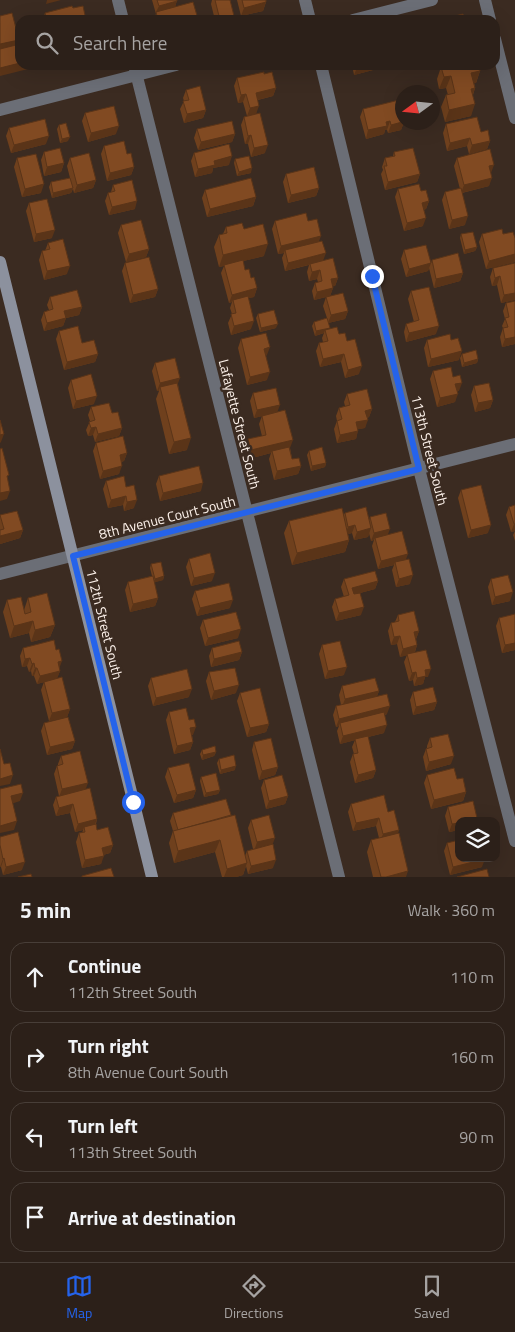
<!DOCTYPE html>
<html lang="en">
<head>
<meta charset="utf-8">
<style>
	:root { --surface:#2c2019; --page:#382d26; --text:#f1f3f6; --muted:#a6a3a2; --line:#483e38; --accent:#2563eb }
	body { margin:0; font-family:"Titillium Web",sans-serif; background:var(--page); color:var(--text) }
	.controls { position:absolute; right:15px; bottom:15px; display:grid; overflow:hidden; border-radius:10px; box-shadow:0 5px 20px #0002 }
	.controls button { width:45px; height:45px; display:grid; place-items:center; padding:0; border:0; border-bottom:1px solid var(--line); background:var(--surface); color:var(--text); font:25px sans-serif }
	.compass { position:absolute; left:395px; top:85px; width:45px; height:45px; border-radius:50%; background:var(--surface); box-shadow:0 5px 20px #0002; rotate:255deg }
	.stop { position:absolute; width:15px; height:15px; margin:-11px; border:4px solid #2563eb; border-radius:50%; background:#fff }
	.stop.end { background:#2563eb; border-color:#fff; box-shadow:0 1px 5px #0008 }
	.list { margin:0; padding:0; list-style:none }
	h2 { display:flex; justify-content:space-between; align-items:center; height:65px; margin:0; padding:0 20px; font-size:21px }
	h2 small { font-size:16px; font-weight:400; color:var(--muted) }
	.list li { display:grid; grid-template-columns:32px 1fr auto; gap:15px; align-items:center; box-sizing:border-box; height:70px; margin:0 10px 10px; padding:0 10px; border:1px solid var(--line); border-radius:15px }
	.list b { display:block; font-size:19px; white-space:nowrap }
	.list p { margin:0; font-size:16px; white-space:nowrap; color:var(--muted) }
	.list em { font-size:16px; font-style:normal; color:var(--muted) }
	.icon { flex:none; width:28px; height:28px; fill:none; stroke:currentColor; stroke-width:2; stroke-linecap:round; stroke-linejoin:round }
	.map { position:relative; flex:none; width:515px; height:877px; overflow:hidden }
	.search { position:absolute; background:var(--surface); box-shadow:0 5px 20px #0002; left:15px; right:15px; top:15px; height:55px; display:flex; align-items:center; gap:12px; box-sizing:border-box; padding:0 18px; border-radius:15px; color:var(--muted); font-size:19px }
	.sheet { height:385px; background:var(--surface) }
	nav { display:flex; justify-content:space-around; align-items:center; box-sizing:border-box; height:70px; border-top:1px solid var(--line); background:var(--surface); font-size:14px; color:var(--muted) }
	nav a { display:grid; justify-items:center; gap:2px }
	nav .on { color:var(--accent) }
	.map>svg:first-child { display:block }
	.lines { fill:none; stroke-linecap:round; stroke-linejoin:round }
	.street { stroke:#6b6e76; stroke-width:12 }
	.secondary { stroke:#8c919e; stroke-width:12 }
	.wall { fill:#6f401d }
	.shaded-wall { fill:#5a3418 }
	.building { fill:#814a22; stroke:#5a3418 }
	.route { stroke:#2563eb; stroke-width:6 }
	.labels { text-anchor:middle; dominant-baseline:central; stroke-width:5; stroke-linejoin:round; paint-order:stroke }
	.street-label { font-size:14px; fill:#fef3ec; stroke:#3b2b21 }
</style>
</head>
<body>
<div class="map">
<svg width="515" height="877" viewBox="0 0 515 877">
	<rect width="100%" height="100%" fill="#3b2b21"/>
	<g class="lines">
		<g class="street">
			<path d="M118,0L123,20"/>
			<path d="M305,0L310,20"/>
			<path d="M485,0L490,20"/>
			<path d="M353,20L432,0"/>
			<path d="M495,39L515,118"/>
			<path d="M134,65L339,877"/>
			<path d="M321,65L419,469L515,841"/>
			<path d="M0,110L176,65"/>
			<path d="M0,574L515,444"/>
		</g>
		<path class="secondary" d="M0,262L152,877"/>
	</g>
	<g class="wall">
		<path d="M152,0H177L175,7L198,19L197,20H153L156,14Z"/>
		<path d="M212,0H230L235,20H215L211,4Z"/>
		<path d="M237,0H266V2L263,11L241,16Z"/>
		<path d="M73,8L86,20H43L45,13Z"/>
		<path d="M352,65H392L354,75Z"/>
		<path d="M444,65H479L480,71L476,83H474L475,88L473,95L471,116L445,122L441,107L446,95H448L446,88L439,89L437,79L441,67H444Z"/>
		<path d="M264,74L276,88L273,96L258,100L256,114L265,153L251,157L248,144H245L241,125L244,117L247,116L243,102L238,103L234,86L237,78Z"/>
		<path d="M186,90L206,110L203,118L184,123L180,109L184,101L183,98Z"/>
		<path d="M363,109L404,122L401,130L388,133L387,130H385L384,134L366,139L360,117Z"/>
		<path d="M85,113L116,134L88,142L82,121Z"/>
		<path d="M446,124L481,132L490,141L487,149L469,154L467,146L447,151L443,133Z"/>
		<path d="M59,125L68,141L60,143L57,129Z"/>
		<path d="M9,128L46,144L11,153L6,136Z"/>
		<path d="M197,129L235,134L232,142L198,150L194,138Z"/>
		<path d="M104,146L127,154L134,167L131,175L107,181L101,154Z"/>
		<path d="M44,152L64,163L61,172L44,176L41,160Z"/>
		<path d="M394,152L420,174L417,182L385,190L381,174L383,170L382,167L385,158L393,156Z"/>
		<path d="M194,153L229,165L213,168L212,173L195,177L191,161Z"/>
		<path d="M17,158L41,193L22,197L14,167Z"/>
		<path d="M70,158L96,180L93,188L74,193L73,189L71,193L52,198L49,187L51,182L70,178L67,166Z"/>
		<path d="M457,158L491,173L489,186L462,193L465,225L449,229L442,200L445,192L460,189L454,166Z"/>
		<path d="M235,159L251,173L237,176L234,163Z"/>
		<path d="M286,174L319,188L316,196L288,203L283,182Z"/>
		<path d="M113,185L135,209L109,215L105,201L108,193L111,192Z"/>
		<path d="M398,189L421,191L429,201L426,209L423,210V226L404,231L395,197Z"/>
		<path d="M205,190L256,197L253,206L207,217L202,198Z"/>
		<path d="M29,203L52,238L34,242L26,211Z"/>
		<path d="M275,221H308L319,241L323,260L338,278L335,286H333V288L330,296L314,300L312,291L315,283L318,282L317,279L309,281L307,272L309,265L285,271L282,258L284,253L278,254L272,229Z"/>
		<path d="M121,225L149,249L146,257L126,262L118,233Z"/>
		<path d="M226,227L244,229L264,256L243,261L245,270L251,278L257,288L254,297L248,298L251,329L231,335L228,323L232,314L230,308L232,302L229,303L221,273L224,266L219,267L214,247L219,235L223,234Z"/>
		<path d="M461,234L477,247L475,251L464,254L460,238Z"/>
		<path d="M482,234H503L515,238V262L486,269L479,242Z"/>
		<path d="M48,243L67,274L44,280L39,260L42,251H45Z"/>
		<path d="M404,250L431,263L432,260L463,273L460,281L434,288L429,268L428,271L406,277L401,259Z"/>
		<path d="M125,263L158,289L155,297L130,303L122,271Z"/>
		<path d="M515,263V300L501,303L497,285L492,286L490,277L493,268Z"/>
		<path d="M411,291L436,334L406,342L404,332L406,324L414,322L408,299Z"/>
		<path d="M50,297L82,307L79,315L66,318L63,326L44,331L41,320L44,312L49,310L47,305Z"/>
		<path d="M326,297L348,311L345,319L328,323L329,329L339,334L347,341L359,374L345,378L341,362L320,367L316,351L319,343L323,342L322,338L324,333L315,336L312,326L314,322L327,318L323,306Z"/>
		<path d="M506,303L515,344L502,347L500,337L503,328L502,326L505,319L503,311Z"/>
		<path d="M258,314L276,328L260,332L256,318Z"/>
		<path d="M59,331L82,343L98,354L95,362L64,370L56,339Z"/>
		<path d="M241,339L267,355L265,356L267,380L247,385L238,348Z"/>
		<path d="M427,340H451L459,360L428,367L424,348Z"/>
		<path d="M462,354L478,359L477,363L462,367L460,358Z"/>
		<path d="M155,363L178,384L187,450L169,454L156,399L159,391H157L152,371Z"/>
		<path d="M433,371L453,377L459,391H457L455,402L437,407L430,379Z"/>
		<path d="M71,380L94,404L73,409L68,388Z"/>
		<path d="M474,386L493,400L490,408L475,412L471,395Z"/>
		<path d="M253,393L277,412L290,448L292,459L301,466L298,474L274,480L269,459L271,453L248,459L246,448L248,439L262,436L259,424L262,416L254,418L250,401Z"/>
		<path d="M347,394L372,409L369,417L367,418L365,428L358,429L356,439L337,443L334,429L337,421L336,416L339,408L345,406L344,402Z"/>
		<path d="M91,407L112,413L122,428L119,436L95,442L93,435L88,436L86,430L90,421L88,415Z"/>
		<path d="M96,443L127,453L124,461L121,462L119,474L100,479L93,451Z"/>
		<path d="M309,451L326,463L325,467L311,471L307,455Z"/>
		<path d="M159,476L201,491L160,501L156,484Z"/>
		<path d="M106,481L126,487L134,508L124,511L123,505L108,508L103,489Z"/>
		<path d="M461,490L488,533L468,538L458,498Z"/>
		<path d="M515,505V531L511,532L506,515L509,507Z"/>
		<path d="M345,513L369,521L370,517L388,535L406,559L410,584L396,587L392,570L394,565L378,569L372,546L374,540L371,541L369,533L368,537L354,540L352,533L348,534L349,540L345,552L292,565L284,533L289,521L343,516Z"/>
		<path d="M0,515L23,530L20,538L0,544Z"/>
		<path d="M515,531V541L513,535Z"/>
		<path d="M189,559L212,581L191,586L186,567Z"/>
		<path d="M151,564L164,576L163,580L154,582L158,598L155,606L130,612L125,590L128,582L152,576L150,568Z"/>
		<path d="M344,579L378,581L375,589L360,593L361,615L336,621L332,607L335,599L344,597L341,587Z"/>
		<path d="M491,579L510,601L492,605L488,587Z"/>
		<path d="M195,591L230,608L197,616L192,599Z"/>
		<path d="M28,598L55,625L50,637L31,642L29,633L10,638L3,612L7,600L24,610Z"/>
		<path d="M398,615L419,631L416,639L417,645L415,652L428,677H425L423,684L414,686L413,680L409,681L404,662L407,655L400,657L397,644L391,645L388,631L391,623L395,622Z"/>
		<path d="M499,618L515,650L502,653L496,626Z"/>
		<path d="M203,620L238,638L205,646L200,628Z"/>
		<path d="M322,645L344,675L325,679L319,654Z"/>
		<path d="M23,648L59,669L60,671L57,678L70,709L67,717L49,721L41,690L44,682L37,684L34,676H32L31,671L29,672L27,666L22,667L20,656Z"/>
		<path d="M212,648L242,652L239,660L211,667L209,656Z"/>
		<path d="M209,672L236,693L211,700L206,681Z"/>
		<path d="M151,678L189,697L153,706L148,686Z"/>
		<path d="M342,686L379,691L377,696L387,714L385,715L384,733L368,737L376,770L373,778L355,783L350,762L353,754H354L352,747L355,740L340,744L337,731L339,726L336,727L333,715L336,706L341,705L339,695Z"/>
		<path d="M413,692L437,702L434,710L413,715L410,700Z"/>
		<path d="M240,693L269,724L266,732L247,737L237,701Z"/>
		<path d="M169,712L193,735H192L193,742L190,750L174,754L166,720Z"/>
		<path d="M44,723L75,741L72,749L47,755L41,731Z"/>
		<path d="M430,738L451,764L426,771L423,757L426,749L427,748V746Z"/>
		<path d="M254,742L278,767L275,775L259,780L252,750Z"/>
		<path d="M202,750L216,752L214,756L202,760L200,754Z"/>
		<path d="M61,756L85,789L97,819L96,824L97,830L113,845L110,853L103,855L101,864L82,868L76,842L79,833H82L83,830L75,832L70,813L56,816L53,805L56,797L59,796L54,774L57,766H58V764Z"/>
		<path d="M219,759L235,770L220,774L217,763Z"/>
		<path d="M168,768L196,790L193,798L174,803L165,777Z"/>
		<path d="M427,775L457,779L466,792L463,801L431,809L424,783Z"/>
		<path d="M201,777L220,790L218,794L204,797L200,781Z"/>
		<path d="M264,780L288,796L285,804L266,809L261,788Z"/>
		<path d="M351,804L388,812L399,830L397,834L406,877H373L367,852L371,840L379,838L376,826L353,831L348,812Z"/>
		<path d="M448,807L477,818L476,821H459V830L449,832L445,816Z"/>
		<path d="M173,813L231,815L245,856L247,851L253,849L248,828L251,820L272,845L273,868L248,874L246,866L243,875L236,877H222L215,852L174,863L169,843L173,831L170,821Z"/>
		<path d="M0,837L22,870L3,875L1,867H0Z"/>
		<path d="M447,843L482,867L450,875L444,851Z"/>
	</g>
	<g class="shaded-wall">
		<path d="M47,0H61L46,4Z"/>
		<path d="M177,1L174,9L156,12L159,6Z"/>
		<path d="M266,2L263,11L241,16L244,8Z"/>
		<path d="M19,40L16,48L0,52V44Z"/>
		<path d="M20,63V65H33L32,68L0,76V68Z"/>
		<path d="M358,65H392L354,75Z"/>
		<path d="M480,71L476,83L467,85L471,73Z"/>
		<path d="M451,76L446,88L439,89L444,77Z"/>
		<path d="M276,88L273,96L253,101L256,93Z"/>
		<path d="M475,88L471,100V89Z"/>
		<path d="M246,94L243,102L238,103L241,95Z"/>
		<path d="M475,104L471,116L445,122L449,110Z"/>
		<path d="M259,106L256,114L247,116L250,108Z"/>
		<path d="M206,110L203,118L184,123L187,114Z"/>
		<path d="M390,121L387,130H385L384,134L366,139L368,130Z"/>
		<path d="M402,122H404L401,130L388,133L391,125Z"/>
		<path d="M119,126L116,134L88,142L91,133Z"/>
		<path d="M235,134L232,142L198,150L201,142Z"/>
		<path d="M251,135L248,144H245L248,136Z"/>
		<path d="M49,136L46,144L11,153L14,145Z"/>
		<path d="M70,137L68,141L60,143L62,139Z"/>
		<path d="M470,138L467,146L447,151L450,143Z"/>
		<path d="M490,141L487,149L469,154L472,145Z"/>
		<path d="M268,145L265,153L251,157L254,148Z"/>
		<path d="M232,156L229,165L213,168L212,173L195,177L198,169L214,161Z"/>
		<path d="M64,163L61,172L44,176L47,167Z"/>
		<path d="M494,165L491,173L489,166Z"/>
		<path d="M134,167L131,175L107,181L110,173Z"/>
		<path d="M252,168L251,173L237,176L239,172Z"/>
		<path d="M420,174L417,182L385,190L388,182Z"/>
		<path d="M492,178L489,186L461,193L464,185Z"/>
		<path d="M96,180L93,188L74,193L77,185Z"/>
		<path d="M44,184L41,193L22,197L25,189Z"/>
		<path d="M73,188L71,193L52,198L53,193Z"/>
		<path d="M319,188L316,196L288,203L291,195Z"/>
		<path d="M256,197L253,206L207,217L210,209Z"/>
		<path d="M137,201L135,209L109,215L112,207Z"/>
		<path d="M429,201L426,209L419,211L422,203Z"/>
		<path d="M468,216L465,225L449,229L452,220Z"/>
		<path d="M426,218L423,226L404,231L407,223Z"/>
		<path d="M55,230L52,238L34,242L36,234Z"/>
		<path d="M321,236L318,244L285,250L284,253L278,254L281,246Z"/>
		<path d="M268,244L264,256L219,267L223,255Z"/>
		<path d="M477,247L475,251L464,254L465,250Z"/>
		<path d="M149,249L146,257L126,262L129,254Z"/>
		<path d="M326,253L323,261L285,271L288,263Z"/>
		<path d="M515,254V262L486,269L489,261Z"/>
		<path d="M431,263L428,271L406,277L409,269Z"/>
		<path d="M70,266L67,274L44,280L47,271Z"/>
		<path d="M320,270L317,279L309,281L312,272Z"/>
		<path d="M463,273L460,281L434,288L436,279Z"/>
		<path d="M500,276L497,285L492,286L495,278Z"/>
		<path d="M338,278L335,286L328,288L331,279Z"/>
		<path d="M257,288L254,297L233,302V300L232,302L229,303L232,295Z"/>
		<path d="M333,288L330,296L314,300L317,292Z"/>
		<path d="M158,289L155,297L130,303L133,295Z"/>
		<path d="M515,293V300L501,303L504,295Z"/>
		<path d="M82,307L79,315L66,318L63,326L44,331L47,323L64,311Z"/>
		<path d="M348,311L345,319L328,323L331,315Z"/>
		<path d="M254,321L251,329L231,335L234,326Z"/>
		<path d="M278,324L276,328L260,332L261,328Z"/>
		<path d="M439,326L436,334L406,342L409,333Z"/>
		<path d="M330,328L325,330L324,333L315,336L316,331Z"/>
		<path d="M515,337V344L502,347L505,339Z"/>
		<path d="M270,347L267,355L261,357L264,349Z"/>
		<path d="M462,351L459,360L428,367L431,359Z"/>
		<path d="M98,354L95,362L64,370L67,362Z"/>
		<path d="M344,354L341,362L320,367L323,359Z"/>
		<path d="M478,359L477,363L462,367L464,363Z"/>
		<path d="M362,366L359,374L345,378L348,370Z"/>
		<path d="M270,372L267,380L247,385L250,377Z"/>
		<path d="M180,378L177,386L160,387L159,391H157L160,383Z"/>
		<path d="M462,383L459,391L452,392L455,384Z"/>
		<path d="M458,394L455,402L437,407L440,398Z"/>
		<path d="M97,396L94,404L73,409L76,401Z"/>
		<path d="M493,400L490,408L475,412L478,403Z"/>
		<path d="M280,405L277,413L254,418L257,410Z"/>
		<path d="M372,409L369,417L362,419L365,411Z"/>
		<path d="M368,420L365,428L354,430L356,422Z"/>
		<path d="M96,427L93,435L88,436L91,428Z"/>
		<path d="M122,428L119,436L95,442L98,434Z"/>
		<path d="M358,431L356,439L337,443L340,435Z"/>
		<path d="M4,434L1,442L0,443V435Z"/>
		<path d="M191,438L187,450L169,454L174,442Z"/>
		<path d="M293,440L290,448L272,451L271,453L248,459L251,450Z"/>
		<path d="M127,453L124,461L117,463L120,455Z"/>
		<path d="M326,463L325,467L311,471L312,466Z"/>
		<path d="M122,466L119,474L100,479L103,471Z"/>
		<path d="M301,466L298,474L274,480L277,471Z"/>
		<path d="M203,483L201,491L160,501L163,493Z"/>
		<path d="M10,491L7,499L0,501V493Z"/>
		<path d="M126,496L123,505L108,508L111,500Z"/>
		<path d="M137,500L134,508L124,511L127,502Z"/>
		<path d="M514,524H515V531L511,532Z"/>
		<path d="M355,525L352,533L345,535L348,527Z"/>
		<path d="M491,525L488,533L468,538L471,530Z"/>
		<path d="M371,528L368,537L354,540L357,532Z"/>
		<path d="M390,529L387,537L375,538L374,540L371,541L374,533Z"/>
		<path d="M23,530L20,538L0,544V536Z"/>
		<path d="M349,540L345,552L292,565L297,553Z"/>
		<path d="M408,554L405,562H395L394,565L378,569L381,561Z"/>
		<path d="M215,573L212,581L191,586L194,578Z"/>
		<path d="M413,575L410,584L396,587L399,579Z"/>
		<path d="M164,576L163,580L153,583L155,579Z"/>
		<path d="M378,581L375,589L349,596L352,588Z"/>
		<path d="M513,592L510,601L492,605L495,597Z"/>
		<path d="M158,598L155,606L130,612L133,604Z"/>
		<path d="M233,600L230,608L197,616L200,608Z"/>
		<path d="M364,607L361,615L336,621L339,613Z"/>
		<path d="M33,621L29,633L10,638L14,626Z"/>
		<path d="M55,625L50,637L31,642L35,630Z"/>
		<path d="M241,629L238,638L205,646L208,638Z"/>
		<path d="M419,631L416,639L411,641L414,632Z"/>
		<path d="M400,636L397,644L391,645L394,637Z"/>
		<path d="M515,643V650L502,653L505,645Z"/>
		<path d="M417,645L414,654L400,657L403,649Z"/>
		<path d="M242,652L239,660L211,667L214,659Z"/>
		<path d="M30,658L27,666L22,667L25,659Z"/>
		<path d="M62,661L59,669L58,662Z"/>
		<path d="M34,663L31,671L29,672L32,664Z"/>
		<path d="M347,667L344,675L325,679L328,671Z"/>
		<path d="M35,668H37L34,676H32Z"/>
		<path d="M431,669L428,677H425L423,684L414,686L417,678L425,670Z"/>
		<path d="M60,671L57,679L37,684L40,676Z"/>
		<path d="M416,672L413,680L409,681L412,673Z"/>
		<path d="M239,685L236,693L211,700L214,691Z"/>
		<path d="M192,689L189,697L153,706L156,698Z"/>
		<path d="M379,691L376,699L342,707L345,699Z"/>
		<path d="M437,702L434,710L413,715L416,707Z"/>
		<path d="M390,706L387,714L341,726L340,723L339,726L336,727L339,719Z"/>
		<path d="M70,709L67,717L49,721L52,713Z"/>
		<path d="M269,724L266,732L247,737L250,728Z"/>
		<path d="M387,725L384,733L340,744L343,736Z"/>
		<path d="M196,727L193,735L187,736L190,728Z"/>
		<path d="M75,741L72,749L47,755L50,747Z"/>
		<path d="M193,742L190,750L174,754L177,746Z"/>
		<path d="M216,752L214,756L202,760L203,755Z"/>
		<path d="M454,756L451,764L426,771L429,762Z"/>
		<path d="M236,766L235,770L220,774L221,770Z"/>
		<path d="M278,767L275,775L259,780L262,771Z"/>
		<path d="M376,770L373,778L355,783L358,775Z"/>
		<path d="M13,775L10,784L0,786V779Z"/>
		<path d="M88,783L85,791L59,797L62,789Z"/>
		<path d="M196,790L193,798L174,803L177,795Z"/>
		<path d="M220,790L218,794L204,797L206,793Z"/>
		<path d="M466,792L463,801L431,809L434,800Z"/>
		<path d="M23,793L20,801L8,805L11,796Z"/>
		<path d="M288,796L285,804L266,809L269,801Z"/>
		<path d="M73,804L70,813L56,816L59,808Z"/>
		<path d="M379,818L376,826L353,831L356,823Z"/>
		<path d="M477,818L476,821H466Z"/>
		<path d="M97,819L94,827H84L83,830L75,832L78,824Z"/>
		<path d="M17,821L14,830L0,833V826Z"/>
		<path d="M459,823V830L449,832L452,824Z"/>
		<path d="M399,830L396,838L380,842L383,834Z"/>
		<path d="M275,838L272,846L254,851L257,842Z"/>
		<path d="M220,840L215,852L174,863L178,851Z"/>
		<path d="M113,845L110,853L99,856L102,848Z"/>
		<path d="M104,856L101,864L82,868L85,860Z"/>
		<path d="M4,858L1,867H0L3,859Z"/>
		<path d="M485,859L482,867L450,875L453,867Z"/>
		<path d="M276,860L273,868L248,874L251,866Z"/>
		<path d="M25,862L22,870L3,875L6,867Z"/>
		<path d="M247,863L243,875L236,877H224L227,869Z"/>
		<path d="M408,871L406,877H386Z"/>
	</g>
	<g class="building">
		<path d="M157,0H177V1L159,6Z"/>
		<path d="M215,0H230L235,20H220Z"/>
		<path d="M242,0H266V2L244,8Z"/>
		<path d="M193,2L198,19L194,20H158L156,12Z"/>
		<path d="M72,6L73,8L83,6L86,20H47L45,13Z"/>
		<path d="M12,13L19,40L0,44V16Z"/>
		<path d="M463,14L464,20H439Z"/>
		<path d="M20,44V63L0,68V49Z"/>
		<path d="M450,65H479L480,71L471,73L475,88L471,89L475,104L449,110L446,95L455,93L451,76L444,77L441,67Z"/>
		<path d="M264,72V74L272,72L276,88L256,93L259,106L250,108L246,94L241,95L237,78Z"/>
		<path d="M200,86L206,110L187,114L183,101L189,100L186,90Z"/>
		<path d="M399,100L402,115V122L391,125L390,121L386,122L387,126L368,130L363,109Z"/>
		<path d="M114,106L119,126L91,133L85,113Z"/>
		<path d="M260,113L268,145L254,148L251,135L248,136L244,117Z"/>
		<path d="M477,117L481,132L488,130L490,141L472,145L470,138L450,143L446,124Z"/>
		<path d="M45,119L49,136L14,145L9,128Z"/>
		<path d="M232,121L235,134L201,142L197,129Z"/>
		<path d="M66,123L70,137L62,139L59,125Z"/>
		<path d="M124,141L127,154L131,153L134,167L110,173L104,146Z"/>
		<path d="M229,144L232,156L214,161L215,165L198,169L194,153Z"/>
		<path d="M60,148L64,163L47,167L44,152Z"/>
		<path d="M413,148L420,174L388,182L384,166H387L385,158L395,156L394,152Z"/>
		<path d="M490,149L494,165L489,166L492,178L464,185L457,158Z"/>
		<path d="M89,153L96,180L77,185L70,158Z"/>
		<path d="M36,154L44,184L25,189L17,158Z"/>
		<path d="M249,156L252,168L239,172L235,159Z"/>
		<path d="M314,167L319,188L291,195L286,174Z"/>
		<path d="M70,178L73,188L53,193L51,182Z"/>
		<path d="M251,178L256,197L210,209L205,190Z"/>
		<path d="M132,180L137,201L112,207L108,193L115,191L113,185Z"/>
		<path d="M419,184L421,191L426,190L429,201L422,203L426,218L407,223L398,189Z"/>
		<path d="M461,188L468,216L452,220L445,192Z"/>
		<path d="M47,199L55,230L36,234L29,203Z"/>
		<path d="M306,213L308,221L317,219L321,236L281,246L275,221Z"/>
		<path d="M141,220L149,249L129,254L121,225Z"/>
		<path d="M242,223L244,229L263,224L268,244L223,255L219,235L227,233L226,227Z"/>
		<path d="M502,229L503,234L513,232L515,238V254L489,261L482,234Z"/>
		<path d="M473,232L477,247L465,250L461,234Z"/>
		<path d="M63,239L70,266L47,271L42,251L50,249L48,243Z"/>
		<path d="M322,241L326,253L288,263L285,250Z"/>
		<path d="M426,245L431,263L409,269L404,250Z"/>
		<path d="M458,253L463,273L436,279L432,260Z"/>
		<path d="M149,257L158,289L133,295L125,263Z"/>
		<path d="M333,258L338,278L331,279L333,288L317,292L315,283L322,281L320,270L312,272L310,264Z"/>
		<path d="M243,260L245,270L249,269L251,278L254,277L257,288L232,295L224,265Z"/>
		<path d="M515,263V293L504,295L500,276L495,278L493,268Z"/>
		<path d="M429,287L439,326L409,333L406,324L419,320L411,291Z"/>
		<path d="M77,290L82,307L64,311L66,318L47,323L44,312L53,309L50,297Z"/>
		<path d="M343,293L348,311L331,315L326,297Z"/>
		<path d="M248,296L254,321L234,326L231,314L236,313L233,300Z"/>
		<path d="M515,301V337L505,339L503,328L508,327L505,318L509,317L506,303Z"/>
		<path d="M274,310L278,324L261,328L258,314Z"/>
		<path d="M327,318L330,328L316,331L314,322Z"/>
		<path d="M78,326L82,343L94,340L98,354L67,362L59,331Z"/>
		<path d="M337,327L339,334L345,333L347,341L355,339L362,366L348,370L344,354L323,359L319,343L328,341L325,330Z"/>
		<path d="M266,333L270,347L264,349L270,372L250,377L241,339Z"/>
		<path d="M450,334L451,340L458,338L462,351L431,359L427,340Z"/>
		<path d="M476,350L478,359L464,363L462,354Z"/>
		<path d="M175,358L180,378L160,383L155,363Z"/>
		<path d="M451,367L453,377L460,375L462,383L455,384L458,394L440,398L433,371Z"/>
		<path d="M91,374L97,396L76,401L71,380Z"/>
		<path d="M177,383L191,438L174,442L160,387Z"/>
		<path d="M489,383L493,400L478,403L474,386Z"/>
		<path d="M276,388L280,405L257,410L253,393Z"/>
		<path d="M367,389L372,409L365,411L368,420L356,422L358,431L340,435L337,421L342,419L339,408L350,405L347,394Z"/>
		<path d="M109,403L112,413L118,412L122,428L98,434L96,427L91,428L89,422L95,420L91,407Z"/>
		<path d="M285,410L293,440L251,450L248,439L266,435L262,416Z"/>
		<path d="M0,420L4,434L0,435Z"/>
		<path d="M123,436L127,453L120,455L122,466L103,471L96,443Z"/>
		<path d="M289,447L292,459L299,458L301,466L277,471L272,451Z"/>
		<path d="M322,447L326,463L312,466L309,451Z"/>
		<path d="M2,448L9,475L7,476L10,491L0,493V449Z"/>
		<path d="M199,466L203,483L163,493L159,476Z"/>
		<path d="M124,476L126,487L134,485L137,500L127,502L126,496L111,500L106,481Z"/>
		<path d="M481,485L491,525L471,530L461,490Z"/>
		<path d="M515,505V524H514L509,507Z"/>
		<path d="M366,507L371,528L357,532L355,525L348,527L345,513Z"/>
		<path d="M342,508L349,540L297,553L289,521Z"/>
		<path d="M17,511L23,530L0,536V530L4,529L0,515Z"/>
		<path d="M386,513L390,529L374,533L370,517Z"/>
		<path d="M402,531L408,554L381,561L375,538Z"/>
		<path d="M210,553L215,573L194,578L189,559Z"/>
		<path d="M409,559L413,575L399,579L395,562Z"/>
		<path d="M161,562L164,576L155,579L151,564Z"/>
		<path d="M375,571L378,581L352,588L354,594L360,593L364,607L339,613L335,599L349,595L344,579Z"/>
		<path d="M508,575L513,592L495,597L491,579Z"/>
		<path d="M153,576L158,598L133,604L128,582Z"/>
		<path d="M229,583L233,600L200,608L195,591Z"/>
		<path d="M47,593L55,625L35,630L33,621L14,626L7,600L21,597L25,614L31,612L28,598Z"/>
		<path d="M414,611L419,631L414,632L417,645L403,649L400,636L394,637L391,623L399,621L398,615Z"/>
		<path d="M236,612L241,629L208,638L203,620Z"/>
		<path d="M515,614V643L505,645L499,618Z"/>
		<path d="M54,640L56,650L59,649L62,661L58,662L60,671L40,676L37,668H35L34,663L32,664L30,658L25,659L23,648Z"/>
		<path d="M239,641L242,652L214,659L212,648Z"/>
		<path d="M340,641L347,667L328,671L322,645Z"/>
		<path d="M426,650L431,669L425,670L426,676L417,678L416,672L412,673L407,654Z"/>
		<path d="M235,668L239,685L214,691L209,672Z"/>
		<path d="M187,669L192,689L156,698L151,678Z"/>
		<path d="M62,677L70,709L52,713L44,682Z"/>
		<path d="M375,678L379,691L345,699L342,686Z"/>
		<path d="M433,687L437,702L416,707L413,692Z"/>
		<path d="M260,688L269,724L250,728L240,693Z"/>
		<path d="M387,694L390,706L339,719L336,706Z"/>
		<path d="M186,708L189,720L194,719L196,727L190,728L193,742L177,746L169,712Z"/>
		<path d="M384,712L387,725L343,736L340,723Z"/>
		<path d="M68,717L75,741L50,747L44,723Z"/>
		<path d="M448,734L454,756L429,762L426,749L432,747L430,738Z"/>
		<path d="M368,736L376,770L358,775L353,754L358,753L355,739Z"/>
		<path d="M271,738L278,767L262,771L254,742Z"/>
		<path d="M215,746L216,752L203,755L202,750Z"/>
		<path d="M0,749L4,764L10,763L13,775L0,779Z"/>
		<path d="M80,751L88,783L62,789L57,766L63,764L61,756Z"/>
		<path d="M234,755L236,766L221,770L219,759Z"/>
		<path d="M189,763L196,790L177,795L168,768Z"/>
		<path d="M454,768L457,779L463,778L466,792L434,800L427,775Z"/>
		<path d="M216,773L220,790L206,793L201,777Z"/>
		<path d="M282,775L288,796L269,801L264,780Z"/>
		<path d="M21,784L23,793L11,796L17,821L0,826V789Z"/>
		<path d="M90,788L97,819L78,824L73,804L59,808L56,797Z"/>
		<path d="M384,795L388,812L394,810L399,830L383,834L379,818L356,823L351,804Z"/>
		<path d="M226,799L231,815L178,830L173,813Z"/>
		<path d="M473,801L477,818L466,821H459V823L452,824L448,807Z"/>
		<path d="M235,815L247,863L227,869L220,840L178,851L173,831Z"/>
		<path d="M269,815L275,838L257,842L251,820Z"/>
		<path d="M96,824L97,830L108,827L113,845L102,848L104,856L85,860L79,833L85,832L84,827Z"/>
		<path d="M18,832L25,862L6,867L4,858L3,859L0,845V837Z"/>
		<path d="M399,833L408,871L386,877H381L371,840Z"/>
		<path d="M459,840V858L485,859L453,867L447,843Z"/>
		<path d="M273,844L276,860L251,866L247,851Z"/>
		<path d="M111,868L114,877H82V876Z"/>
		<path d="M487,869L489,877H457Z"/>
		<path d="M31,874L32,877H18Z"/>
	</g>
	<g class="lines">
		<path class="route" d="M133,802L73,556L419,469L372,276"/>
	</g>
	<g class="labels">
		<g class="street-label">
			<text transform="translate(240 424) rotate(76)">Lafayette Street South</text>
			<text transform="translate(430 450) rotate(76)">113th Street South</text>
			<text transform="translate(167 517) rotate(-14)">8th Avenue Court South</text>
			<text transform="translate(105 624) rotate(76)">112th Street South</text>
		</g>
	</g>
</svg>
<div class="controls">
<button><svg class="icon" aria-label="layers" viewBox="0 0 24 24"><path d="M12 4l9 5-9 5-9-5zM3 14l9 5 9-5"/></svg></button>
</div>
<svg class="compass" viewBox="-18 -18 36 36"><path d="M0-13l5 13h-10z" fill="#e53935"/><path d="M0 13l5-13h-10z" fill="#a6a3a2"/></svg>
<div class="stop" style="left:133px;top:802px"></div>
<div class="stop end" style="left:372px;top:276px"></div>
<div class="search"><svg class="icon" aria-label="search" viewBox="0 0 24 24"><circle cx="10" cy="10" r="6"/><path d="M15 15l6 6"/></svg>Search here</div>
</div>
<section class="sheet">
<h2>5 min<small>Walk · 360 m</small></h2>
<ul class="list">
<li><svg class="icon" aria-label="ahead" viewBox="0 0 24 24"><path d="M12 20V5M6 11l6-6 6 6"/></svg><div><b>Continue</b><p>112th Street South</p></div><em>110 m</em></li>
<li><svg class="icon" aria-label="right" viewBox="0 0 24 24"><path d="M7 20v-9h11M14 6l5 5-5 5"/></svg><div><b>Turn right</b><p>8th Avenue Court South</p></div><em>160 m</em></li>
<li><svg class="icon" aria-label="left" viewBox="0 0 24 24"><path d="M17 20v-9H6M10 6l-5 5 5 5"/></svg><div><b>Turn left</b><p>113th Street South</p></div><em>90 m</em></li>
<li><svg class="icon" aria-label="arrive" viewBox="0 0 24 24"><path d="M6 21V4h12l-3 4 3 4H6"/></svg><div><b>Arrive at destination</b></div></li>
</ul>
</section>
<nav>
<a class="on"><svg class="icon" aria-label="map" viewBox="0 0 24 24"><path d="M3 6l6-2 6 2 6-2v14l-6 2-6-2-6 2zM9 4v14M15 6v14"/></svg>Map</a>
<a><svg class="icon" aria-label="directions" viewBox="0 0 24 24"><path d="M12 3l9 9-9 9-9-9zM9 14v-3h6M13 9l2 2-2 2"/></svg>Directions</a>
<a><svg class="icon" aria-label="saved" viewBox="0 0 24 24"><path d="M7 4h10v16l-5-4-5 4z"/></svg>Saved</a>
</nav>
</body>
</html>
